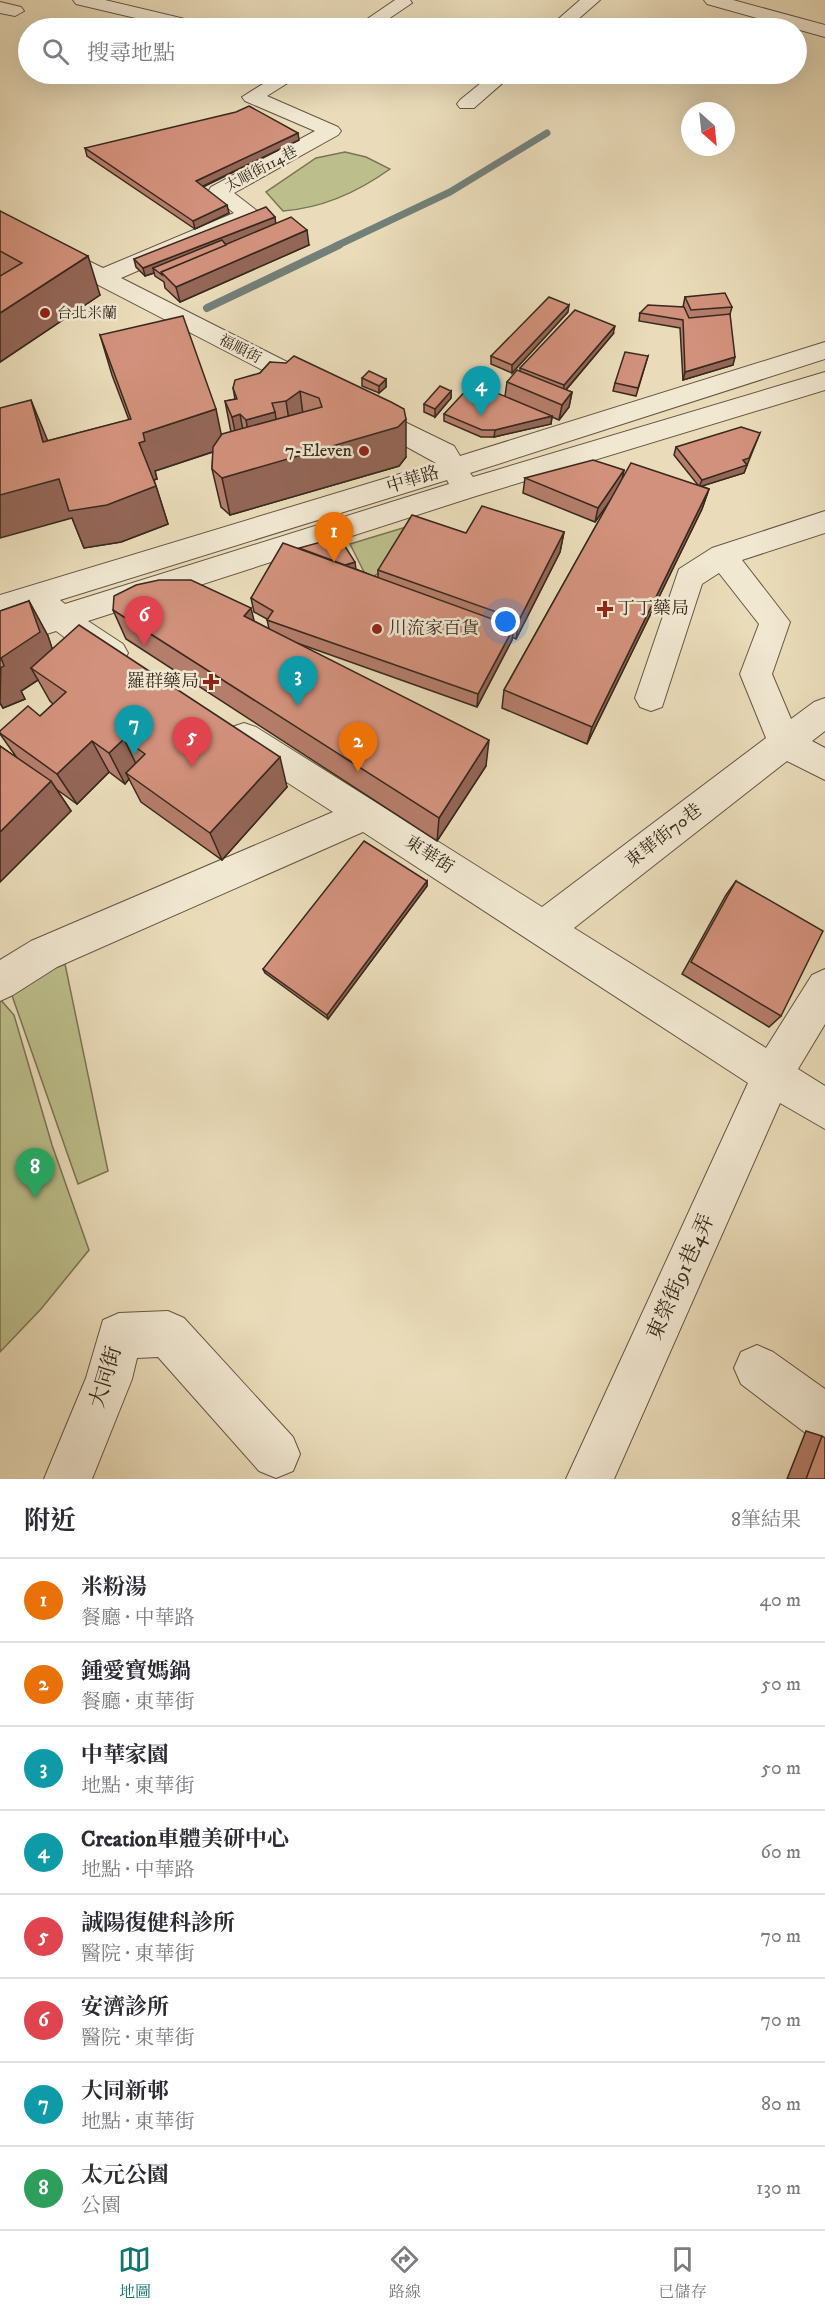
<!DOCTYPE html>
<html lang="zh-TW">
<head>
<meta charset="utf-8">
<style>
	:root { --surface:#fff; --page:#f7f7f7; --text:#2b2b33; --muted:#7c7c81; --line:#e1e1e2; --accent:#0f766e }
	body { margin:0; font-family:"IM FELL DW Pica","Noto Serif TC",serif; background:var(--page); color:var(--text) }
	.compass { position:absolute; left:681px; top:102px; width:54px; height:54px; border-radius:50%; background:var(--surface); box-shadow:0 6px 24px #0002; rotate:153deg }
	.you { position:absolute; left:506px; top:622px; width:21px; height:21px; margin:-15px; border:4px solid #fff; border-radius:50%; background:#1a73e8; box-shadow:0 0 0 9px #1a73e833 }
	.badge { display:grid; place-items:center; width:39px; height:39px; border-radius:50%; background:var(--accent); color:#fff; font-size:20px; font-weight:700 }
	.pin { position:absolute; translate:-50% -50px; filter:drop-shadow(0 2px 3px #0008) }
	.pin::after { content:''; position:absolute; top:32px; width:21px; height:18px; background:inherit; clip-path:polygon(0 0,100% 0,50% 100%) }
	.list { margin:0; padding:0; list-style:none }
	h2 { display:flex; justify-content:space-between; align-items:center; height:78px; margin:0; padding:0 24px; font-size:26px }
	h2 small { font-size:20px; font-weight:400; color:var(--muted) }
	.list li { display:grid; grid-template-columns:39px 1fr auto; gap:18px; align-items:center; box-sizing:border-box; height:84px; padding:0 24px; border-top:2px solid var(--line) }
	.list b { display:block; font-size:22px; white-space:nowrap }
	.list p { margin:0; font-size:20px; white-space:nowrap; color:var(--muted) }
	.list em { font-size:20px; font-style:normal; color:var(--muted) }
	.icon { flex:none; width:33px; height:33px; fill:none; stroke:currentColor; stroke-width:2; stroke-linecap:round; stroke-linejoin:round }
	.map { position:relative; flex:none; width:825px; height:1479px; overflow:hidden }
	.search { position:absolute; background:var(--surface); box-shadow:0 6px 24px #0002; left:18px; right:18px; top:18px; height:66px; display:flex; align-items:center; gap:15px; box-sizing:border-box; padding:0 21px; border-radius:33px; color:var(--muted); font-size:22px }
	.sheet { height:750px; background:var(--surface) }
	nav { display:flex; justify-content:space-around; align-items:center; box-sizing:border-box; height:84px; border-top:2px solid var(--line); background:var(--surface); font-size:16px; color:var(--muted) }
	nav a { display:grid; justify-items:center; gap:3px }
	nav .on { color:var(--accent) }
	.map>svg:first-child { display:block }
	.green { fill:#bcbf8c; stroke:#7a7455; stroke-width:1.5 }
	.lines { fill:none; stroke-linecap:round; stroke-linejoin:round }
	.stream-far1 { stroke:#728079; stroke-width:7 }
	.stream { stroke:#728079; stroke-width:8 }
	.minor-casing { stroke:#645645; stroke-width:2 }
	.minor { fill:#f1e8d2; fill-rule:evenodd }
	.wall { fill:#b57d6b; stroke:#38291e; stroke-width:1.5 }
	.shaded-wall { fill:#936657; stroke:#38291e; stroke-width:1.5 }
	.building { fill:#d2917c; stroke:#38291e; stroke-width:1.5 }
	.poi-dot { fill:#8f2418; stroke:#f1e8d2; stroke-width:2 }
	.labels { text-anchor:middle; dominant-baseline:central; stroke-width:5; stroke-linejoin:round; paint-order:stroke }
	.far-street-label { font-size:15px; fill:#38291e; stroke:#f1e8d2 }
	.far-poi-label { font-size:15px; fill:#38291e; stroke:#f1e8d2; text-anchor:start }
	.poi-label { font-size:18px; fill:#38291e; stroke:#f1e8d2; text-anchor:end }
	.street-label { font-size:18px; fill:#38291e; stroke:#f1e8d2 }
	.near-street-label { font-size:21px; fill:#38291e; stroke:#f1e8d2 }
</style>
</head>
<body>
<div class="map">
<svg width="825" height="1479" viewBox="0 0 825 1479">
	<rect width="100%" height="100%" fill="#eadcba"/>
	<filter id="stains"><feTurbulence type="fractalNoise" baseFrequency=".00333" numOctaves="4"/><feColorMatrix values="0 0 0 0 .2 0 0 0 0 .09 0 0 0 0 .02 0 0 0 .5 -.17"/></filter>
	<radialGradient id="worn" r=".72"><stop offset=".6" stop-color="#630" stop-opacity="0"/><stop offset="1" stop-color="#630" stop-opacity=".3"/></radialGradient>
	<g class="green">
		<path d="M345,152L366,157L390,169C358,192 323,208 283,211L266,192L316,158Z"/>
		<path d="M406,527L379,573L368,580L350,544Z"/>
		<path d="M65,964L108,1171L78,1184L9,987Z"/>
		<path d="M0,999L14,1015L52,1145L89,1250L41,1309L0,1352Z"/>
	</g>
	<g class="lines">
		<path class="stream-far1" d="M336,246L450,192L547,133"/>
		<path class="stream" d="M207,308L339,245"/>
		<defs>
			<g id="minor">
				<path d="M73,0H105L206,24L208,28H178L76,4Z"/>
				<path d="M395,0H410L412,3L375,28H354Z"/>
				<path d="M580,0H600L568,28H548Z"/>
				<path d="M704,0H733L825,25V37L707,4Z"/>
				<path d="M0,2L21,7L24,11L15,16L0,13Z"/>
				<path d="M279,74H302L267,96L338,127L341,131L338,135L234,193L261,214L258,219L121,278L317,377L321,383L317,389L308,392L299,389L0,234V218L103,268L234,213L208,192L211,187L315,131L245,101L242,97Z"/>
				<path d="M492,74H513L474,108H460L457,104L460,100Z"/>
				<path d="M825,342V359L470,473L473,477L825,372V390L476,496L88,621L123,644L128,653L123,662C99,670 75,644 56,631L0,649V625L35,614L31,609L0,619V595L436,463L358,420L354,414L358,408L367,405L376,408L454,446L460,456ZM447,480L449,484L65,604L60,600Z"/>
				<path d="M825,511V533L742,560L790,622L772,674L791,719L814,702L825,698V731L812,741L825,748V780L787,761L574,928L766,1048L812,975L825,969V1024L798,1069L825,1086V1129L780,1103L614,1479H566L748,1083L363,832L57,967L13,995L0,1001V960L31,941L333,812L232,747L228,737L232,727L244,723L256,727L542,907L766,738L740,674L759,624L719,573L702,584L662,707L651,711L640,707L635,698L679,569L712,548Z"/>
				<path d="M168,1311L184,1318L293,1437L300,1454L293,1471L276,1478L259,1471L158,1357L137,1358L132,1379L92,1479H44L86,1378L103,1320L119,1313Z"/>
				<path d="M757,1345L773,1352L825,1389V1441L808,1435L741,1384L734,1368L741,1352Z"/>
			</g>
		</defs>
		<use href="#minor" class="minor-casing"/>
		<use href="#minor" class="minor"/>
	</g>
	<g class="wall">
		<path d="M299,140L203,187L229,213L195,229L87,156L85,148Z"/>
		<path d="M0,211L100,295L0,362Z"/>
		<path d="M276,224L309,245L180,302L165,288L164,282L155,276L154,273L145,276L136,267L134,259Z"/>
		<path d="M685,297L732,307L730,314L733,365L683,380L680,328L639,321L640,313L683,307Z"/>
		<path d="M568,312L512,373L491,364V356Z"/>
		<path d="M613,334L566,390L572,392L569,407L559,420L552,417L551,424L494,437H481L444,421V414L505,396L507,382L520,372V368Z"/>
		<path d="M100,335L221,435L231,432L225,401L235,399L233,388L260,373L270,362L406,457L399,466L230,515L221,507L212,469L213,452L155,471L157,479L154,480L168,524L121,542L84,548L72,518L47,441L129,420L112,375Z"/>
		<path d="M648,356L636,396L613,391L615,383Z"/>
		<path d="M362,378L386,379V387L379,393L362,386Z"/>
		<path d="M451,391V398L435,417L424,412V404Z"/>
		<path d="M676,447L747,465L744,473L701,486L709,489L702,509L587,744L502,708L504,690L611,499L595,522L523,493L525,478L624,470L622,479L698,485L674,455Z"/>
		<path d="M564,532L560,552L516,639L512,637V640L477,707L297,643L486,766L437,841L126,639L113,610L254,621L269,629L267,619L254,612L251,598L356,569L378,578V570L466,533Z"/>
		<path d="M29,601L48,636L52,649L287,787L222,860L141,802L129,779L125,784L109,772L77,804L56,789L71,811L0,882V746L17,758L0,734V731L40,716L53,704L50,701L38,680L21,691L25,699L3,708L0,703V611Z"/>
		<path d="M427,881V886L328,1019L265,973L263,969Z"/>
		<path d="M736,881L781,1016L769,1027L682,974L726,895Z"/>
		<path d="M806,1431L822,1436L825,1479H787Z"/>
	</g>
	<g class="shaded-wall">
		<path d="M298,133L299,140L197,189L196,181Z"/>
		<path d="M227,205L229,213L195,229L193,221Z"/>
		<path d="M275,217L276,225L158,271L153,268L154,273L145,276L143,268Z"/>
		<path d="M307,230L309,245L180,302L176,287Z"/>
		<path d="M88,256L100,295L0,362V313Z"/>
		<path d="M569,305L568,312L512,373V365Z"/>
		<path d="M615,326L613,334L563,393L564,385Z"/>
		<path d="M735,357L733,365L683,380L685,372Z"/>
		<path d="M386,379V387L379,393V386Z"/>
		<path d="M300,391L305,430L292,440L286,401Z"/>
		<path d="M451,391V398L435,417V409Z"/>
		<path d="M572,392L569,407L559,420L562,405Z"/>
		<path d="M31,400L47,439L59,479L156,486L168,524L121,542L84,548L72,518L0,538V495L43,442Z"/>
		<path d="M216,409L224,448L155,471L157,479L151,481L139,443L143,433Z"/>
		<path d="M275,412L281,451L253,459L246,420Z"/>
		<path d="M240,414L247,453L240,456L232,417Z"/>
		<path d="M552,416L551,424L494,437L495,430Z"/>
		<path d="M406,419V457L399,466L230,515L222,478Z"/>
		<path d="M760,433L744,473L699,487L702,480Z"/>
		<path d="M624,470L621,485L595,522L598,508Z"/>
		<path d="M709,489L702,509L587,744L592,727Z"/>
		<path d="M564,532L560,552L516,639L519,620Z"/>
		<path d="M355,562L356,569L344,566Z"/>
		<path d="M29,601L48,636L58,666L31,668L38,680L21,691L25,699L3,708L0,703L1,658Z"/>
		<path d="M251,608L258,637L244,616Z"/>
		<path d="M514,627L512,640L477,707L478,694Z"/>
		<path d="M124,739L139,770L126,773L129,779L125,784L109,753Z"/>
		<path d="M489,740L486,766L437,841L439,818Z"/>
		<path d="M92,741L109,772L77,804L57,774Z"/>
		<path d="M280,757L287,787L222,860L210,833Z"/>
		<path d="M51,781L71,811L0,882V832Z"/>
		<path d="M427,881V886L328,1019L327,1015Z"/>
	</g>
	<g class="building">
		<path d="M249,106L298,133L196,181L227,205L193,221L85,148L236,112Z"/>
		<path d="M266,207L275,217L143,268L134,259Z"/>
		<path d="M0,211L88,256L0,313V276L22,263L0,251Z"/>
		<path d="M291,217L307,230L176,287L161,272Z"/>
		<path d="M222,240L226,245L161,272L162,275L153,268Z"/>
		<path d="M725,293L732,307L691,310L685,297Z"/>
		<path d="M549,297L569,305L512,365L491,356Z"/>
		<path d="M648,305L684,307L689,318L730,314L735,357L685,372L683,320L640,313Z"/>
		<path d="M575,310L615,326L564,385L520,368Z"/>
		<path d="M183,316L216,409L143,433L145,441L139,443L156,486L107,505L69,511L59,479L0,495V408L31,400L43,442L131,419L100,335Z"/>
		<path d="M625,352L648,356L638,388L615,383Z"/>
		<path d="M294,356L391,402L404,409L406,419L398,427L222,478L212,469L213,447L222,434L322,407L319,398L300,391L286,401L272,403L275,412L246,420L240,414L232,417L225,401L237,399L233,388L235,380L260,373L270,362L286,363Z"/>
		<path d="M517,370L572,392L562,405L507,382Z"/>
		<path d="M369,371L386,379L379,386L362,378Z"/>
		<path d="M473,383L552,416L495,430H482L444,414Z"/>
		<path d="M440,386L451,391L435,409L424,404Z"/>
		<path d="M741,427L760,433L749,458L743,460L747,465L702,480L676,447Z"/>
		<path d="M593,460L624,470L598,508L525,478Z"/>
		<path d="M631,463L709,489L592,727L504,690Z"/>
		<path d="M482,506L564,532L519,620L378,570L412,515L466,533Z"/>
		<path d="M339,537L355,562L345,565L299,548Z"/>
		<path d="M283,543L514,627L478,694L267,620L273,611L251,598Z"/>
		<path d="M159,580H191L251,608L244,616L489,740L439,818L113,610L114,596L136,585Z"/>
		<path d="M29,601L40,632L1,658L4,666L0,668V611Z"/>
		<path d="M79,625L280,757L210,833L126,773L145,754L124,739L109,753L92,741L57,774L0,733V731L28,706L40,716L66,692L31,668Z"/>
		<path d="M0,746L51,781L0,832Z"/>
		<path d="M364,841L427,881L327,1015L263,969Z"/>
		<path d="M736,881L823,931L781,1016L691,962Z"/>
		<path d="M822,1436L825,1438V1479H806Z"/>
	</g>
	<g class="poi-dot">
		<circle cx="45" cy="313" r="6"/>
		<circle cx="364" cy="451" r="6"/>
		<path d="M602 600h6v6h6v6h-6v6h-6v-6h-6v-6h6z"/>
		<circle cx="377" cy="629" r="6"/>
		<path d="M208 673h6v6h6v6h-6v6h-6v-6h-6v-6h6z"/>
	</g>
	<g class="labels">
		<g class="far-street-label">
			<text transform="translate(261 169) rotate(-28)">太順街114巷</text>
			<text transform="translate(240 349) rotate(27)">福順街</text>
		</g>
		<g class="far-poi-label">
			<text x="57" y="313">台北米蘭</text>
		</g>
		<g class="poi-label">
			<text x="352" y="451">7-Eleven</text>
			<text x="617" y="609" text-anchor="start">丁丁藥局</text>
			<text x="389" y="629" text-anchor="start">川流家百貨</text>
			<text x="199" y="682">羅群藥局</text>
		</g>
		<g class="street-label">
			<text transform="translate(413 480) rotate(-17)">中華路</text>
			<text transform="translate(664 836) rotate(-38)">東華街70巷</text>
			<text transform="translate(429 855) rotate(33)">東華街</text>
		</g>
		<g class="near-street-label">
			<text transform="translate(681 1277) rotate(-66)">東榮街91巷4弄</text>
			<text transform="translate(106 1377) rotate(-73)">大同街</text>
		</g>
	</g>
	<rect width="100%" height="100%" filter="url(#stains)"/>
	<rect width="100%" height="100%" fill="url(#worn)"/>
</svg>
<svg class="compass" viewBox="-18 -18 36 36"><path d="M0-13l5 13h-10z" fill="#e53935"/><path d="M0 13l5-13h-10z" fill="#7c7c81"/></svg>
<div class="you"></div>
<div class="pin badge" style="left:334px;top:562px;background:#e8710a">1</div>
<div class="pin badge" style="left:358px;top:772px;background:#e8710a">2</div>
<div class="pin badge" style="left:298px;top:706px;background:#0f9aa8">3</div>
<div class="pin badge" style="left:481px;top:416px;background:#0f9aa8">4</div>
<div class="pin badge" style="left:192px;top:767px;background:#e0444e">5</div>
<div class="pin badge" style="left:144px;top:646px;background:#e0444e">6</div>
<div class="pin badge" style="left:134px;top:755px;background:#0f9aa8">7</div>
<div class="pin badge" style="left:35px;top:1198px;background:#2e9e5b">8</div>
<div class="search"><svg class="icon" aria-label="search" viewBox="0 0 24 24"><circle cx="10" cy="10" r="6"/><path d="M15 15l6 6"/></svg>搜尋地點</div>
</div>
<section class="sheet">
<h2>附近<small>8筆結果</small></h2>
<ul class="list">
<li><span class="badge" style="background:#e8710a">1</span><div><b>米粉湯</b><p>餐廳 · 中華路</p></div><em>40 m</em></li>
<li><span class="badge" style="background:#e8710a">2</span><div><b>鍾愛寶媽鍋</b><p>餐廳 · 東華街</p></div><em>50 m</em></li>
<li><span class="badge" style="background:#0f9aa8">3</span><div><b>中華家園</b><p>地點 · 東華街</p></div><em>50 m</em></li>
<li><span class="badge" style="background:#0f9aa8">4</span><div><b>Creation車體美研中心</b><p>地點 · 中華路</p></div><em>60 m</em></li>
<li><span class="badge" style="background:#e0444e">5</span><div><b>誠陽復健科診所</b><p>醫院 · 東華街</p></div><em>70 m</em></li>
<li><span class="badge" style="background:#e0444e">6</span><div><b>安濟診所</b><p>醫院 · 東華街</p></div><em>70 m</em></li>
<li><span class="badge" style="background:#0f9aa8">7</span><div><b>大同新邨</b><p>地點 · 東華街</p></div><em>80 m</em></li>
<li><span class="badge" style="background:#2e9e5b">8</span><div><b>太元公園</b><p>公園</p></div><em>130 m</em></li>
</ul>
</section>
<nav>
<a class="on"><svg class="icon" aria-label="map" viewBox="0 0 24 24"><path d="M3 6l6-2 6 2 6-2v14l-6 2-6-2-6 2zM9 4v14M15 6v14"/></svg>地圖</a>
<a><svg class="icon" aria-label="directions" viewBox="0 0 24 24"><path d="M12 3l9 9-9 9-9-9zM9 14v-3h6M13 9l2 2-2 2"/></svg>路線</a>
<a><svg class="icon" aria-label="saved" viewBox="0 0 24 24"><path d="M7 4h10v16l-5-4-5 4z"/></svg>已儲存</a>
</nav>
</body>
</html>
